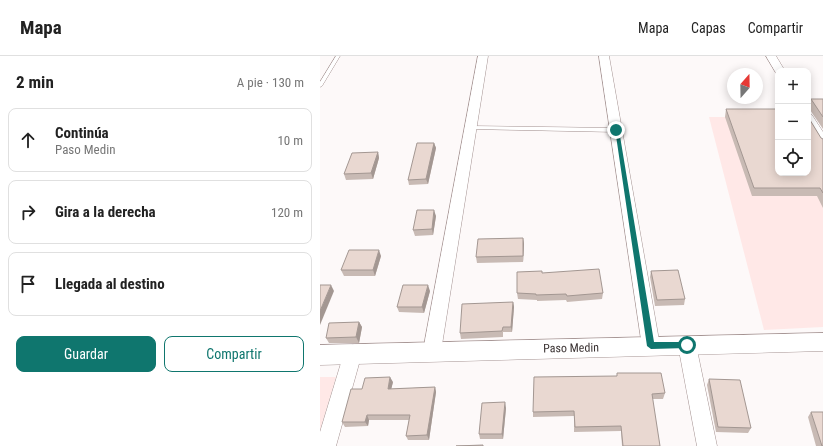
<!DOCTYPE html>
<html lang="es">
<head>
<meta charset="utf-8">
<style>
	:root { --surface:#fff; --page:#f2f2f2; --text:#222; --muted:#767676; --line:#e0e0e0; --accent:#0f766e }
	body { margin:0; font-family:"Roboto Condensed",sans-serif; background:var(--page); color:var(--text) }
	.controls { position:absolute; right:12px; top:12px; display:grid; overflow:hidden; border-radius:8px; box-shadow:0 2px 10px #0003 }
	.controls button { width:36px; height:36px; display:grid; place-items:center; padding:0; border:0; border-bottom:1px solid var(--line); background:var(--surface); color:var(--text); font:20px sans-serif }
	.compass { position:absolute; left:407px; top:12px; width:36px; height:36px; border-radius:50%; background:var(--surface); box-shadow:0 2px 10px #0003; rotate:20deg }
	.stop { position:absolute; width:12px; height:12px; margin:-9px; border:3px solid #0f766e; border-radius:50%; background:#fff }
	.stop.end { background:#0f766e; border-color:#fff; box-shadow:0 1px 4px #0008 }
	.list { margin:0; padding:0; list-style:none }
	h2 { display:flex; justify-content:space-between; align-items:center; height:52px; margin:0; padding:0 16px; font-size:17px }
	h2 small { font-size:13px; font-weight:400; color:var(--muted) }
	.list li { display:grid; grid-template-columns:26px 1fr auto; gap:12px; align-items:center; box-sizing:border-box; height:64px; margin:0 8px 8px; padding:0 8px; border:1px solid var(--line); border-radius:8px }
	.list b { display:block; font-size:15px; white-space:nowrap }
	.list p { margin:0; font-size:13px; white-space:nowrap; color:var(--muted) }
	.list em { font-size:13px; font-style:normal; color:var(--muted) }
	.actions { display:flex; gap:8px; padding:12px 16px }
	.actions a { flex:1; padding:9px 0; border:1px solid var(--accent); border-radius:8px; text-align:center; font-size:14px; color:var(--accent) }
	.actions .main { background:var(--accent); color:#fff }
	.icon { flex:none; width:22px; height:22px; fill:none; stroke:currentColor; stroke-width:2; stroke-linecap:round; stroke-linejoin:round }
	.map { position:relative; flex:none; width:503px; height:390px; overflow:hidden }
	header { display:flex; align-items:center; gap:24px; box-sizing:border-box; height:56px; padding:0 20px; background:var(--surface); border-bottom:1px solid var(--line) }
	header strong { font-size:19px }
	nav { display:flex; gap:22px; margin-inline-start:auto; font-size:14px }
	main { display:flex }
	aside { flex:1; background:var(--surface) }
	.map>svg:first-child { display:block }
	.built { fill:#ffe8e7 }
	.lines { fill:none; stroke-linecap:round; stroke-linejoin:round }
	.service-casing { stroke:#a39190; stroke-width:1 }
	.minor-casing { stroke:#a39190; stroke-width:1 }
	.tertiary-casing { stroke:#a39190; stroke-width:1 }
	.service { fill:#fff; fill-rule:evenodd }
	.minor { fill:#fff; fill-rule:evenodd }
	.tertiary { fill:#fff; fill-rule:evenodd }
	.wall { fill:#c8bab4 }
	.shaded-wall { fill:#a39792 }
	.building { fill:#e9d8d1; stroke:#a39792 }
	.route { fill:#0f766e }
	.labels { text-anchor:middle; dominant-baseline:central; stroke-width:3; stroke-linejoin:round; paint-order:stroke }
	.street-label { font-size:12px; fill:#393131; stroke:#fff }
</style>
</head>
<body>
<header>
<strong>Mapa</strong>
<nav><a>Mapa</a><a>Capas</a><a>Compartir</a></nav>
</header>
<main>
<aside>
<h2>2 min<small>A pie · 130 m</small></h2>
<ul class="list">
<li><svg class="icon" aria-label="ahead" viewBox="0 0 24 24"><path d="M12 20V5M6 11l6-6 6 6"/></svg><div><b>Continúa</b><p>Paso Medin</p></div><em>10 m</em></li>
<li><svg class="icon" aria-label="right" viewBox="0 0 24 24"><path d="M7 20v-9h11M14 6l5 5-5 5"/></svg><div><b>Gira a la derecha</b></div><em>120 m</em></li>
<li><svg class="icon" aria-label="arrive" viewBox="0 0 24 24"><path d="M6 21V4h12l-3 4 3 4H6"/></svg><div><b>Llegada al destino</b></div></li>
</ul>
<div class="actions"><a class="main">Guardar</a><a>Compartir</a></div>
</aside>
<div class="map">
<svg width="503" height="390" viewBox="0 0 503 390">
	<rect width="100%" height="100%" fill="#fdf9f9"/>
	<g class="built">
		<path d="M389,61H458V117H488L503,93V271L444,274Z"/>
		<path d="M0,321H16L0,375Z"/>
	</g>
	<g class="lines">
		<defs>
			<g id="service">
				<path d="M16,0H20L2,30L0,31V26Z"/>
				<path d="M150,70L296,72L299,74L296,76L148,73V71Z"/>
			</g>
			<g id="minor">
				<path d="M158,0H168L121,295L118,300L112,303L106,300L103,295Z"/>
				<path d="M279,0H289L340,290L337,295L331,297L325,295L322,290Z"/>
				<path d="M446,0H456L465,15H458V18L456,17Z"/>
				<path d="M488,58L492,59L503,76V90L499,89L488,71Z"/>
				<path d="M367,282L373,284L376,289L397,390H377L358,289L361,284Z"/>
				<path d="M33,289L39,292L42,297L16,390H0V376L24,297L27,292Z"/>
			</g>
			<path id="tertiary" d="M503,277V295L0,309V289Z"/>
		</defs>
		<use href="#service" class="service-casing"/>
		<use href="#minor" class="minor-casing"/>
		<use href="#tertiary" class="tertiary-casing"/>
		<use href="#service" class="service"/>
		<use href="#minor" class="minor"/>
		<use href="#tertiary" class="tertiary"/>
	</g>
	<g class="wall">
		<path d="M491,43H503V73L488,51Z"/>
		<path d="M406,53L490,64L501,82L503,83V152L497,140H432L405,61Z"/>
		<path d="M114,87L116,92L108,128L89,129L88,124Z"/>
		<path d="M58,96L59,102L53,123L26,124L24,118Z"/>
		<path d="M116,160L113,179L95,180L93,174Z"/>
		<path d="M203,182L204,188L203,206L157,207L156,201Z"/>
		<path d="M61,200L55,220H24L21,214Z"/>
		<path d="M331,215L365,243L364,249L335,250L330,221Z"/>
		<path d="M222,217L283,237L282,243L247,246L246,244L217,245V244L198,243L197,237Z"/>
		<path d="M110,235L104,257L79,256L77,251Z"/>
		<path d="M193,246L194,251L192,276H183V281L141,283L140,277Z"/>
		<path d="M39,266L42,271L39,287H9L6,282Z"/>
		<path d="M297,317L345,337L343,343H332L340,390H302L301,375L254,376V360L213,361V356L297,320Z"/>
		<path d="M389,323L431,372L428,377L396,376L387,329Z"/>
		<path d="M73,326L71,333L115,331L116,336L109,384H88L86,380L89,364H49L48,370L25,371L22,366Z"/>
		<path d="M186,352L183,383H160L159,378Z"/>
		<path d="M491,356L503,390H496L488,361Z"/>
	</g>
	<g class="shaded-wall">
		<path d="M114,87L116,92L108,128L106,123Z"/>
		<path d="M58,96L59,102L53,123L51,117Z"/>
		<path d="M114,154L116,160L113,179L112,173Z"/>
		<path d="M203,182L204,188L203,206Z"/>
		<path d="M59,194L61,200L55,220L53,214Z"/>
		<path d="M11,229L14,235L0,269V255Z"/>
		<path d="M108,229L110,235L104,257L102,251Z"/>
		<path d="M193,246L194,251L192,276L191,271Z"/>
		<path d="M39,266L42,271L39,287L36,281Z"/>
		<path d="M70,321L73,326L70,338L68,333Z"/>
		<path d="M115,331L116,336L109,384L107,379Z"/>
		<path d="M185,346L186,352L183,383L182,378Z"/>
		<path d="M47,359L49,364L48,370L45,366Z"/>
	</g>
	<g class="building">
		<path d="M491,43H503V61Z"/>
		<path d="M406,53H458V117H488V53H489L490,64L501,82L503,83V137L500,132H434Z"/>
		<path d="M97,87H114L106,123L88,124Z"/>
		<path d="M58,96L51,117L24,118L32,97Z"/>
		<path d="M97,154H114L112,173L93,174Z"/>
		<path d="M203,182V200L156,201L158,183Z"/>
		<path d="M29,194H59L53,214H21Z"/>
		<path d="M279,213L283,237L247,240L246,238L216,239V238L197,237V216L222,215V217Z"/>
		<path d="M358,214L365,243L337,244L331,215Z"/>
		<path d="M0,229H11L0,255Z"/>
		<path d="M83,229H108L102,251H77Z"/>
		<path d="M193,246L191,271H183L182,275L140,277L142,248Z"/>
		<path d="M39,266L36,281L6,282L9,267Z"/>
		<path d="M297,317H341L345,337L332,338L340,390H303L301,370L255,371L254,355L213,356L214,321L297,320Z"/>
		<path d="M70,321L68,333L115,331L107,379L86,380L90,359H47L45,366H22L31,333H42L45,322Z"/>
		<path d="M389,323L420,324L431,372L398,371Z"/>
		<path d="M185,346L182,378H159L162,347Z"/>
		<path d="M491,356H503V390H502Z"/>
		<path d="M163,389V390H136Z"/>
	</g>
	<path class="route" d="M295,73L299,74L334,286H367L371,289L367,292L331,293L327,290Z"/>
	<g class="labels">
		<g class="street-label">
			<text transform="translate(251 292) rotate(-1)">Paso Medin</text>
		</g>
	</g>
</svg>
<div class="controls">
<button>+</button>
<button>−</button>
<button><svg class="icon" aria-label="locate" viewBox="0 0 24 24"><circle cx="12" cy="12" r="6"/><path d="M12 2v4M12 18v4M2 12h4M18 12h4"/></svg></button>
</div>
<svg class="compass" viewBox="-18 -18 36 36"><path d="M0-13l5 13h-10z" fill="#e53935"/><path d="M0 13l5-13h-10z" fill="#767676"/></svg>
<div class="stop" style="left:367px;top:289px"></div>
<div class="stop end" style="left:296px;top:74px"></div>
</div>
</main>
</body>
</html>
